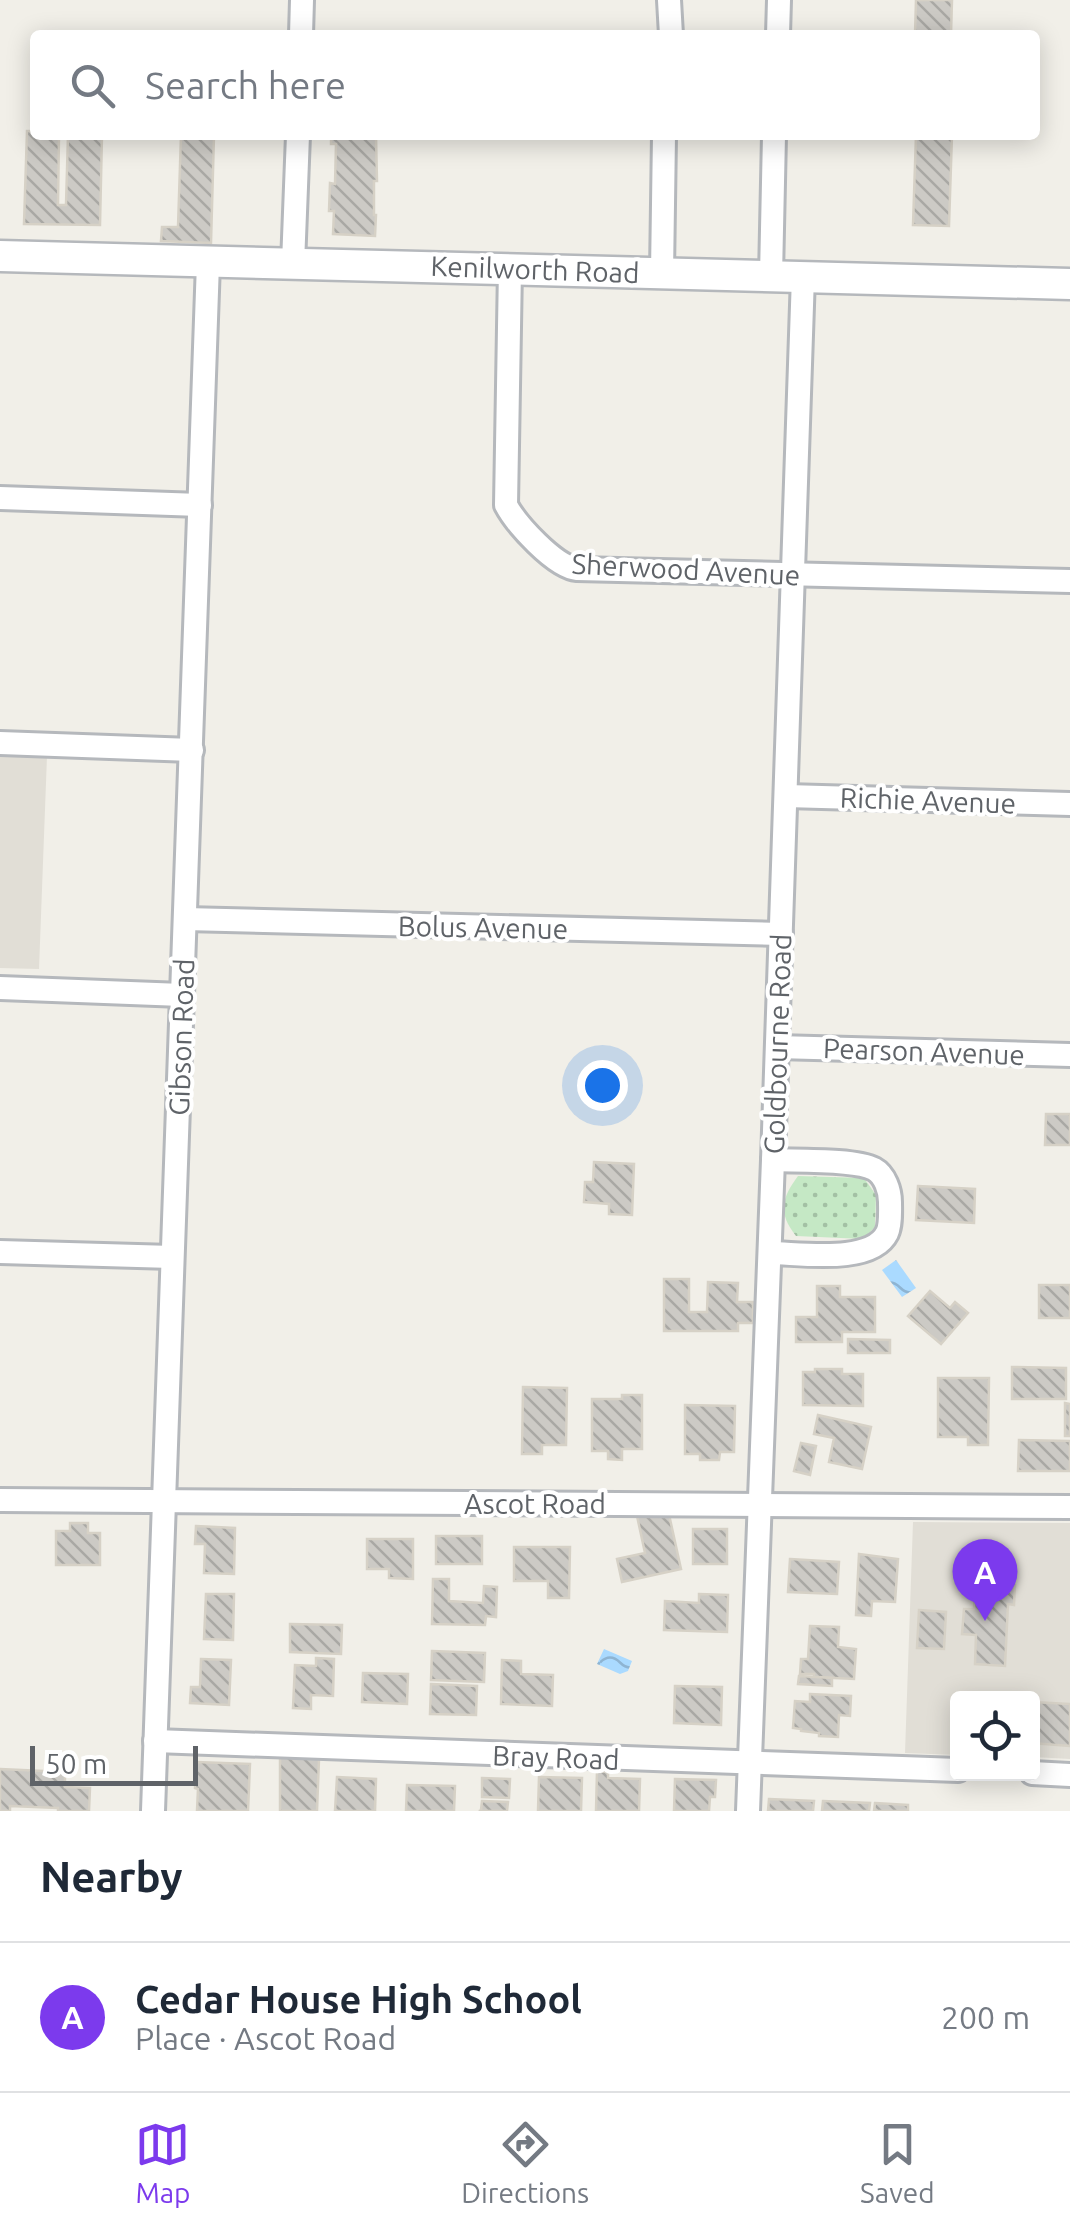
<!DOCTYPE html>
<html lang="en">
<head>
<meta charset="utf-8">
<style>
	:root { --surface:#fff; --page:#f6f6f7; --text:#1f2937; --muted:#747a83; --line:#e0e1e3; --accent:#7c3aed }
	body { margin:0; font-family:Ubuntu,sans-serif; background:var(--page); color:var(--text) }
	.controls { position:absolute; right:30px; bottom:30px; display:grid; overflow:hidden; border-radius:10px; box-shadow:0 5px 25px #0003 }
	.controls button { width:90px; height:90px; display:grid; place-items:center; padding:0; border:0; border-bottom:2px solid var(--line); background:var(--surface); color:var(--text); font:50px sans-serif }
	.scale { position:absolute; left:30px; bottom:25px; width:168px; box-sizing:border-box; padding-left:10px; border:5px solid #5f6368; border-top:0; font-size:28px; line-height:35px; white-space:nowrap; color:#5f6368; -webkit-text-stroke:8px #fff; paint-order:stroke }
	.you { position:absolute; left:602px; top:1085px; width:35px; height:35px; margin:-25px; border:8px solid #fff; border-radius:50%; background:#1a73e8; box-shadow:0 0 0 15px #1a73e833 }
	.badge { display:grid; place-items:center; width:65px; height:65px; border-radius:50%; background:var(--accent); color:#fff; font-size:32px; font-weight:700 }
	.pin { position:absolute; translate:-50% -82px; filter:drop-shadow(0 2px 5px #0008) }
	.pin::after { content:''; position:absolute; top:52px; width:35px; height:30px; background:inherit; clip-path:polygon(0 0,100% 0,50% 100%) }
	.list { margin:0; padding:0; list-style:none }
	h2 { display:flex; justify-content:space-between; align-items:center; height:130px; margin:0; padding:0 40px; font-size:42px }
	h2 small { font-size:32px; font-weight:400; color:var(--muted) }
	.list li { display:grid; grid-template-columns:65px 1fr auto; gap:30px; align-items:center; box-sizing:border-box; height:150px; padding:0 40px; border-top:2px solid var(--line) }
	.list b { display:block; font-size:38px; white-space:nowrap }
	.list p { margin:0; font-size:32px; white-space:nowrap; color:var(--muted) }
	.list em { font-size:32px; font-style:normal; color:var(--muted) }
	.icon { flex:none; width:55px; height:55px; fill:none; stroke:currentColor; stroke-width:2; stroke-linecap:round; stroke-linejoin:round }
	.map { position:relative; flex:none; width:1070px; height:1811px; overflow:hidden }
	.search { position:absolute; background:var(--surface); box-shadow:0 5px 25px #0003; left:30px; right:30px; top:30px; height:110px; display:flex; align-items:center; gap:25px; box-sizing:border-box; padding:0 35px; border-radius:10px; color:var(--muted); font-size:38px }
	.sheet { height:280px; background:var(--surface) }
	nav { display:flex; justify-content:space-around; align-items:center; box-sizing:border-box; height:140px; border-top:2px solid var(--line); background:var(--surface); font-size:28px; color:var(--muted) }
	nav a { display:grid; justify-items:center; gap:5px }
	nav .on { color:var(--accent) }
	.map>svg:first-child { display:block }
	.education { fill:#e1ded6 }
	.park { fill:url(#park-dots) }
	.water { fill:url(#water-waves) }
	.building { fill:url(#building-back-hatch); stroke:#d6d1c6; stroke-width:2.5 }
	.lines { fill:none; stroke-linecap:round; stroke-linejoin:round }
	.minor-casing { stroke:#b5b8bc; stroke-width:28 }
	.tertiary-casing { stroke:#b5b8bc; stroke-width:35 }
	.minor { stroke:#fff; stroke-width:22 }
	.tertiary { stroke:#fff; stroke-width:30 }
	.labels { text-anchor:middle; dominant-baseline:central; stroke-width:8; stroke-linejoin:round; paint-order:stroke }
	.street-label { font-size:28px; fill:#5f6368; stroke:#fff }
</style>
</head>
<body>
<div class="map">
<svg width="1070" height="1811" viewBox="0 0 1070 1811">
	<defs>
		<pattern id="park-dots" width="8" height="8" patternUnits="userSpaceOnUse" patternTransform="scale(2.5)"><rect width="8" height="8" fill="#c5e8c5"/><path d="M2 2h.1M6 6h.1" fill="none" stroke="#a3c0a4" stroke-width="1.8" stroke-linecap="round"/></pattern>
		<pattern id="water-waves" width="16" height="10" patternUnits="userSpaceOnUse" patternTransform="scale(2.5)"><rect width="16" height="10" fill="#aadaff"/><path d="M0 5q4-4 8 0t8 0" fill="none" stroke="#8eb4d2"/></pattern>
		<pattern id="building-back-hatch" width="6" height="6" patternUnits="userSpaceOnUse" patternTransform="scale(2.5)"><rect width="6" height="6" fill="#cccac5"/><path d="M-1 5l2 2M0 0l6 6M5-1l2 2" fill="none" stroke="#a9a8a4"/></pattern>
	</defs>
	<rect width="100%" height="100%" fill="#f1efe8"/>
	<g class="education">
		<path d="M0,754L47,756L39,969L0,968Z"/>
		<path d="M913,1522L1070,1523V1759L1033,1757L1032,1698H958L957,1755L905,1753Z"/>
	</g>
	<path class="park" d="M798,1176L864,1178L876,1195L875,1227L863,1239L796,1236C778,1213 781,1199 798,1176Z"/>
	<g class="water">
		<path d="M896,1260L916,1288L902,1297L882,1270Z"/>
		<path d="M604,1649L632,1661L628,1671L620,1674L597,1664Z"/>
	</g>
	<g class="building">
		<path d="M916,0H952L951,35H915Z"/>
		<path d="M27,131H35V135H59L58,205H66L68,135H102L100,225L24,224Z"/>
		<path d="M181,135H214L211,243L161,241L162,227H178Z"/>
		<path d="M331,135H376L377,181H374V215H376L375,236L333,234L334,211H329L330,183L335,184L336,144H331Z"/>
		<path d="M916,135H952L949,226L913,225Z"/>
		<path d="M1046,1114H1070V1145H1045Z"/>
		<path d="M594,1162L634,1164L632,1215L609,1214V1204L584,1202L585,1182H593Z"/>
		<path d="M918,1186L975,1189L974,1223L916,1220Z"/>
		<path d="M664,1279H689V1312H707L708,1282L738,1283L737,1302H753V1323H738V1331H664Z"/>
		<rect x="1039" y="1285" width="31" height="33"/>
		<path d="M817,1286H840V1297H875V1332H842V1342H796V1317H817Z"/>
		<path d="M930,1291L950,1308L955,1302L968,1313L941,1344L908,1316Z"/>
		<path d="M848,1339L890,1340V1353H848Z"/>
		<path d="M1012,1367L1066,1368V1399H1012Z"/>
		<path d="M815,1369H842V1374H863V1406L803,1405V1372H815Z"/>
		<path d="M938,1378H989L988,1445H968V1437H938Z"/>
		<path d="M523,1387L567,1388L566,1445H542V1454H522Z"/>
		<path d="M622,1395H642V1449H622V1460L608,1459V1451H592V1399H622Z"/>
		<path d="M1065,1403L1070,1404V1436H1065Z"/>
		<path d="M685,1405L735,1406L734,1452H720L719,1460H700V1454H685Z"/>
		<path d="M818,1415L871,1427L862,1469L829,1462L834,1438L814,1434Z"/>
		<path d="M1019,1440L1070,1441V1471H1018Z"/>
		<path d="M801,1443L816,1446L810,1475L794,1471Z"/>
		<path d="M668,1510L681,1569L622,1582L617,1559L645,1553L637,1516Z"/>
		<path d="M70,1523H88V1533H100V1565H56V1531H70Z"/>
		<path d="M196,1526L235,1528L234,1574L204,1573L205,1544H195Z"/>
		<rect x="693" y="1529" width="34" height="35"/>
		<rect x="436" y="1536" width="46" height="28"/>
		<path d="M367,1539H413V1579L389,1578V1569H367Z"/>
		<path d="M514,1547H570L569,1598H548V1581H514Z"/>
		<path d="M859,1554L898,1559L895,1602L872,1601L871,1616L856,1615Z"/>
		<path d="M790,1559L839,1562L837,1594L788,1592Z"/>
		<path d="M433,1579H449V1601L483,1603L484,1586L497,1587L496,1617L486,1616L485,1625L432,1624Z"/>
		<path d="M975,1580L1015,1585L1014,1605L1008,1604L1005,1666L975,1664L976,1635L962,1634L964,1609H974Z"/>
		<path d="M206,1594H234L233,1640L204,1639Z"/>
		<path d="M699,1594L728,1595L727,1632L664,1630L665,1601L699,1603Z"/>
		<path d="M919,1610L946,1612L944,1649L917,1648Z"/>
		<path d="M290,1624L342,1625L341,1654L290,1652Z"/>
		<path d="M810,1626L839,1627L838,1647L856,1649L854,1679L814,1677V1674H800L801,1659H808Z"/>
		<path d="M432,1651L485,1653L484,1682L431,1680Z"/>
		<path d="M316,1658L334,1659L333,1696L311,1695V1709L293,1708L295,1665L316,1666Z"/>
		<path d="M201,1659L231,1660L229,1705L190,1703L191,1687H200Z"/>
		<path d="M502,1660L521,1661V1674L553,1675L552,1706L501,1704Z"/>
		<path d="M363,1673L408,1674L407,1704L362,1702Z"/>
		<path d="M799,1676L832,1678V1686L798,1684Z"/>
		<path d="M431,1684L477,1686L476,1715L430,1714Z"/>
		<path d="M675,1686L722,1687L721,1725L674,1723Z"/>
		<path d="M810,1694L851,1696L850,1716L839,1715L838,1737L819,1736V1733L801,1731V1729L793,1728L795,1701L810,1702Z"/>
		<path d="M1032,1702L1070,1704V1746L1032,1743Z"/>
		<path d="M280,1757L319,1759L317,1811H280Z"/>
		<path d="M196,1762L250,1764L248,1811H197L198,1789L195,1788Z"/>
		<path d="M0,1769L65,1772V1787L90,1788L89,1811H58V1808L10,1806V1811H0Z"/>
		<path d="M597,1771L608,1772V1778L640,1779L639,1811H596Z"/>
		<path d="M337,1777L376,1779L375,1811H335Z"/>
		<path d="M539,1777L582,1778L581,1811H538Z"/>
		<path d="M482,1778L510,1779L509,1798L482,1797Z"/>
		<path d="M675,1779L716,1780L715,1797H710L709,1811H674Z"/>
		<path d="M407,1785L455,1786L454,1811H406Z"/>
		<path d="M769,1799L814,1801L813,1811H768Z"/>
		<path d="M482,1801L508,1802L507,1811H479L481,1810Z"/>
		<path d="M823,1801L870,1803L869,1811H822Z"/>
		<path d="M875,1803L908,1805V1811H874Z"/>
	</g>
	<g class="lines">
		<defs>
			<g id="minor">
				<path d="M669,0L671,35"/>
				<path d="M301,35L302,0"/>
				<path d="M778,35L779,0"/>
				<path d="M293,264L298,135"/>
				<path d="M510,268L506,505C516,524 555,567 577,569L1070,581"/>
				<path d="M662,273L664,135"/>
				<path d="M771,276L774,135"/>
				<path d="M0,498L200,505"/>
				<path d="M0,743L192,750"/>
				<path d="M786,796L1070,804"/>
				<path d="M185,919L781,934"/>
				<path d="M0,988L182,995"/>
				<path d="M777,1047L1070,1055"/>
				<path d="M0,1252L172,1257"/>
				<path d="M770,1253C799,1253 871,1265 887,1233C891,1225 890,1211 890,1202C890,1191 885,1175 874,1169C856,1159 796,1161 773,1160"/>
				<path d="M0,1500L1070,1507"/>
				<path d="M155,1741L958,1770"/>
				<path d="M1032,1773L1070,1775"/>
				<path d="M153,1811L208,263"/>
				<path d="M748,1811L773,1160L803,276"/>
			</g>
			<path id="tertiary" d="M0,256L1070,284"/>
		</defs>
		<use href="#minor" class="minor-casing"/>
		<use href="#tertiary" class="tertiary-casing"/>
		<use href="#minor" class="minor"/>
		<use href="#tertiary" class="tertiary"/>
	</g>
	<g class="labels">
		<g class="street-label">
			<text transform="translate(535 269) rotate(2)">Kenilworth Road</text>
			<text transform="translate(686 569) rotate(3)">Sherwood Avenue</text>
			<text transform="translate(928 800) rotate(2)">Richie Avenue</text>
			<text transform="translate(483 927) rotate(1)">Bolus Avenue</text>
			<text transform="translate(181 1037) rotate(-88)">Gibson Road</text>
			<text transform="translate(777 1044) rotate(-88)">Goldbourne Road</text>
			<text transform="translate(924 1051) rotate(2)">Pearson Avenue</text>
			<text x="535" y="1503">Ascot Road</text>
			<text transform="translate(556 1757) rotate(2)">Bray Road</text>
		</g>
	</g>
</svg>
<div class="controls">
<button><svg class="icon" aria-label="locate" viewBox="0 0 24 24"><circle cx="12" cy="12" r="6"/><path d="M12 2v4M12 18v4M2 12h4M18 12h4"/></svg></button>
</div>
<div class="scale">50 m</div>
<div class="you"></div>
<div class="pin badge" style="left:985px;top:1621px">A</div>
<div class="search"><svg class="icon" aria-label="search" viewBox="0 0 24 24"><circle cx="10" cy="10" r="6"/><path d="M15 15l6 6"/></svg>Search here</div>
</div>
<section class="sheet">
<h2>Nearby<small></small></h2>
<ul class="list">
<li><span class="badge">A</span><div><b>Cedar House High School</b><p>Place · Ascot Road</p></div><em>200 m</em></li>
</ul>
</section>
<nav>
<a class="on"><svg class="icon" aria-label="map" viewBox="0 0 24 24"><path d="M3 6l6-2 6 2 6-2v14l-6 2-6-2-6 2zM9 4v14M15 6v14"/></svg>Map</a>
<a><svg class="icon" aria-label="directions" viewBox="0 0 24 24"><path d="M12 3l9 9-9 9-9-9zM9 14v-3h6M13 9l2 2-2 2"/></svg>Directions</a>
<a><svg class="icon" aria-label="saved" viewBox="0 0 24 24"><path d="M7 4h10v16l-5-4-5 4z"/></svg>Saved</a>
</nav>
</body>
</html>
